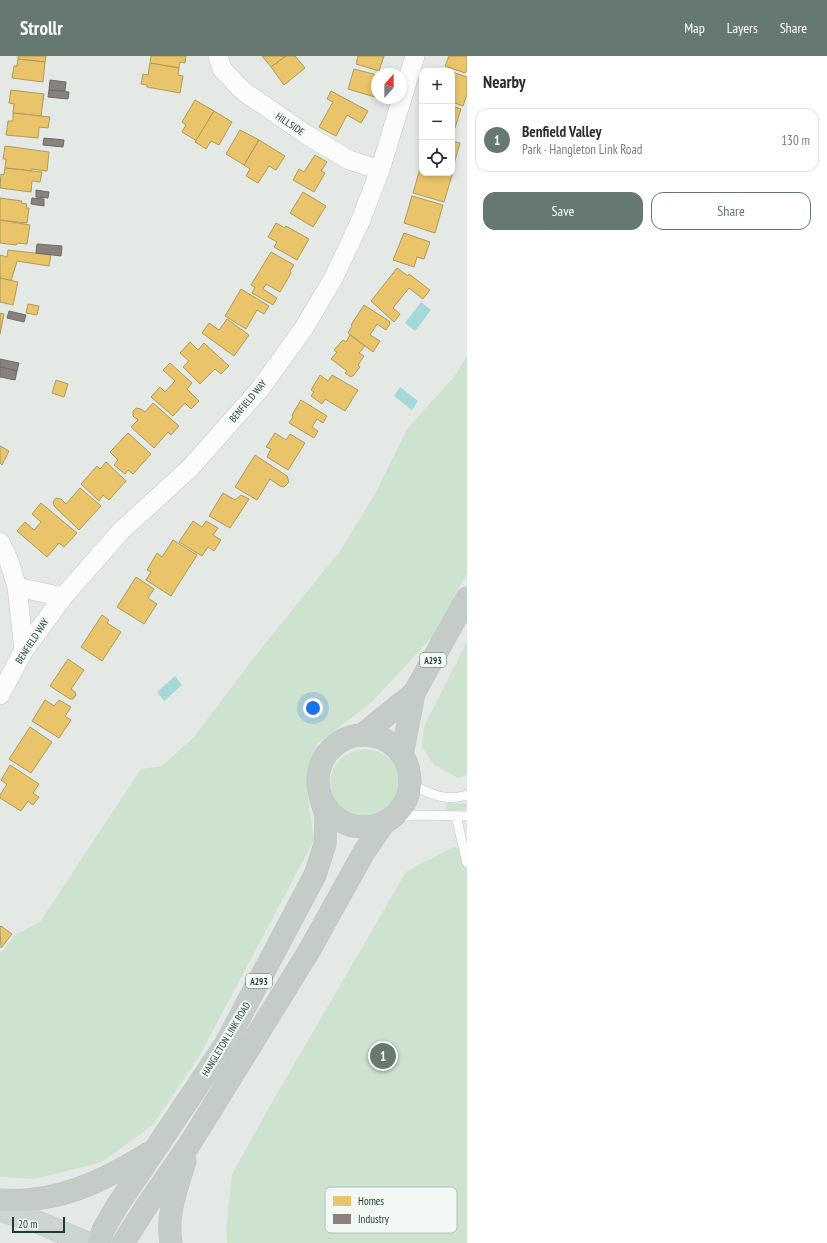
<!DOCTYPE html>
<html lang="en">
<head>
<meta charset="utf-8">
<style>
	:root { --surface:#fff; --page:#f2f2f3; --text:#2b2b33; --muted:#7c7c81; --line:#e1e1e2; --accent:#657971 }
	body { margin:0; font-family:"PT Sans Narrow",sans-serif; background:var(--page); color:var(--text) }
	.controls { position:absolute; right:12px; top:12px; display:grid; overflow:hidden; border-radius:8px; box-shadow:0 2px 6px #0003 }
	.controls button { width:36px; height:36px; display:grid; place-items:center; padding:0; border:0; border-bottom:1px solid var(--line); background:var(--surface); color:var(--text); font:20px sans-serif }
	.compass { position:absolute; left:371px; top:12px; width:36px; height:36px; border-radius:50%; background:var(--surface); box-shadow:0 2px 6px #0003; rotate:21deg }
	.scale { position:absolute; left:12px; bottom:10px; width:53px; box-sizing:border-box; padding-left:4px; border:2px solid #213d32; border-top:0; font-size:11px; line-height:14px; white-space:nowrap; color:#213d32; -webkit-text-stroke:3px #f2f9f4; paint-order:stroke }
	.you { position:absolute; left:313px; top:652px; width:14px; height:14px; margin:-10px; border:3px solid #fff; border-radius:50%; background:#1a73e8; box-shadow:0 0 0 6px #1a73e833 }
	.badge { display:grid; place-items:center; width:26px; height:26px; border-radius:50%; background:var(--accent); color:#fff; font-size:13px; font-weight:700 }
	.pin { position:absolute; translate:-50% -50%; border:2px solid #fff; box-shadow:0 1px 4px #0006 }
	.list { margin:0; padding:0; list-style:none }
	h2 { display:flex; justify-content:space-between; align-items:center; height:52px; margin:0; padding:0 16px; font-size:17px }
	h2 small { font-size:13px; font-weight:400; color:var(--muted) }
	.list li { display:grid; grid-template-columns:26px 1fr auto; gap:12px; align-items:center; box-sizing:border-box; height:64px; margin:0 8px 8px; padding:0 8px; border:1px solid var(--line); border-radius:12px }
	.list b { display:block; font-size:15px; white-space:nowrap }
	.list p { margin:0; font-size:13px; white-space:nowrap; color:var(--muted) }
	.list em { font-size:13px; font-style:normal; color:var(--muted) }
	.actions { display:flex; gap:8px; padding:12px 16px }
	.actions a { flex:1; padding:9px 0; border:1px solid var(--accent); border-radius:12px; text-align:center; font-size:14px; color:var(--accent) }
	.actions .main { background:var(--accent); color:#fff }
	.icon { flex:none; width:22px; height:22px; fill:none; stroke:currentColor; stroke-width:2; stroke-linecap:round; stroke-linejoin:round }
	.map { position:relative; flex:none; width:467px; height:1187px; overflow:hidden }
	header { display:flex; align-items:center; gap:24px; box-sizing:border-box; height:56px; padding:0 20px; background:var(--accent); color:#fff }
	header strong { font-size:19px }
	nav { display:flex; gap:22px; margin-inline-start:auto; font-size:14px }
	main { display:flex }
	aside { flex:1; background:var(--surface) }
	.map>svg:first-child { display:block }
	.green { fill:#cde3d0 }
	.water { fill:#a4d8d9 }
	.homes { fill:#e9c46a; stroke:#ad9c59 }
	.industry { fill:#8a817c; stroke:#6a6d66 }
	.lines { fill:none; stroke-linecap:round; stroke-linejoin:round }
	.service-casing { stroke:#c1c6c3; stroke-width:10 }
	.minor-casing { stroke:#c1c6c3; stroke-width:20 }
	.primary-casing { stroke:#bcc5c2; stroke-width:23 }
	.trunk-casing { stroke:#bcc5c2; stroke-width:23 }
	.service { stroke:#fbfcfb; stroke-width:9 }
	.minor { stroke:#fbfcfb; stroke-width:19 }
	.primary { stroke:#cdd5d2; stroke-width:22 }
	.trunk { stroke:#c4ccc8; stroke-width:22 }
	.labels { text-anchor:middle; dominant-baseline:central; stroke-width:4; stroke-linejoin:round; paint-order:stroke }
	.shield { fill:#f2f9f4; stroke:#60756c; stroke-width:1 }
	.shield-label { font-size:9px; font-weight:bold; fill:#213d32 }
	.street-label { font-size:10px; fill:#213d32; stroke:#f2f9f4 }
	.key { fill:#f2f9f4; stroke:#b3c1ba; stroke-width:1 }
	.key-label { font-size:11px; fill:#213d32 }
</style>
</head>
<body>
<header>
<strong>Strollr</strong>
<nav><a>Map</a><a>Layers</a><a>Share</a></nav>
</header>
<main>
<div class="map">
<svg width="467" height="1187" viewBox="0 0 467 1187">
	<rect width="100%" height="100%" fill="#e4e9e6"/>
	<g class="green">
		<path d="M467,300V517L434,579L372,646L318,687L309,710L308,741L314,784L200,999L153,1069L102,1106L34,1123L0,1121V896H2L15,879L40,866L141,713L162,710L194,681L252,604L340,495L376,436L407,373L454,321Z"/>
		<path d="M467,586V719L458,722L434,709L422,691L424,670Z"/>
		<circle cx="365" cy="728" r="35"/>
		<path d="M447,747L467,748V754L445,755Z"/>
		<path d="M453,791L467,794V1187H227L226,1174L232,1118L271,1048L406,816Z"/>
	</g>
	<g class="water">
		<path d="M421,246L431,254L415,275L405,267Z"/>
		<path d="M400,331L418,345L412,354L394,340Z"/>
		<path d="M175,620L182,629L164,645L157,636Z"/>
	</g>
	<g class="homes">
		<path d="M18,0H46L45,6L18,3Z"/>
		<path d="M151,0H186L185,7L180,6L179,12L150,7Z"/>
		<path d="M262,0H286L271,11Z"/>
		<path d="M286,0H295L305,12L284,29L271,11Z"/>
		<path d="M358,0H384L379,15L356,8Z"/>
		<path d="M449,0H467V15L465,17L445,10Z"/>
		<path d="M18,3L45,6L43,26L12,22L14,10H17Z"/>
		<path d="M150,7L179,12L178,19L183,20L180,37L147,31V29L141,28L143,18L148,19Z"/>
		<path d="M354,13L377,19V34L375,41L348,33Z"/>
		<path d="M452,16L467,21V38L463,50L452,46Z"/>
		<path d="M11,34L44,38L41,60L13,57L14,48L9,47Z"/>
		<path d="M331,35L368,55L361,67L347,59L336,80L319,71L333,46L327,43Z"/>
		<path d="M195,44L214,55L197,85L182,76L186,69L182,66Z"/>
		<path d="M452,50L461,53L452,81Z"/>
		<path d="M214,55L232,66L219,89L211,85L206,93L195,86Z"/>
		<path d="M13,57L50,61L48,72L39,71L38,82L6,79L8,65H13Z"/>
		<path d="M240,74L259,84L244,109L226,98Z"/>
		<path d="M259,84L285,100L276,114L269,110L258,127L246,120L250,113L244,109Z"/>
		<path d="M452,85L460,87L452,115Z"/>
		<path d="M5,90L49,96L47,115L31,113V115L5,112L6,103H3Z"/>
		<path d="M315,99L327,106L321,115L325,117L314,136L293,124L299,113L304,116Z"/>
		<path d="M421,109L422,117H447L452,119L444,146L413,137Z"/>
		<path d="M5,112L42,116L40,126L32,125L31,136L0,132L1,118L4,119Z"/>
		<path d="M303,136L326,150L313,171L290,157Z"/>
		<path d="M412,140L443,149L435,177L404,167Z"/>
		<path d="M0,142L22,145L21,147L27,148L26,152H29L27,167L0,164Z"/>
		<path d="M0,164L30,169L27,188L17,187L16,189L0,187Z"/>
		<path d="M276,167L285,172L286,170L309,183L297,204L274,191L277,186L268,181Z"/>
		<path d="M404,177L430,186L424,203L417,201L414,211L393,204Z"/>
		<path d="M8,194L51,199L49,210L17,205L11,225L0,222V199L7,201Z"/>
		<path d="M271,196L294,209L290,215L291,217L280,236L266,228L263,233L277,242L273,249L252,237L255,231L251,229Z"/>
		<path d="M397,212L408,220L409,218L430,234L423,243L409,232L393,252L400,258L394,266L371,245Z"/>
		<path d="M0,222L18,226L13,249L0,246Z"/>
		<path d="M241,233L269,250L264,258L257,254L246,273L225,260Z"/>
		<path d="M28,248L39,250L37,259L26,257Z"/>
		<path d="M364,249L389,265L390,268L386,274L377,268L370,279L380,285L373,296L348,277L352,270L351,269Z"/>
		<path d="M0,257L4,258L0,278Z"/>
		<path d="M227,263L249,279L234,300L202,277L209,267L219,274Z"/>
		<path d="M350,279L365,290L359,297L364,300L358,309L360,311L353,320H352L351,321L345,317L347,315L331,303L337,296L334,294L343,284L346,286Z"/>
		<path d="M190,286L198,294L204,287L229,310L221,318L215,313L200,328L183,311L189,305L180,297Z"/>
		<path d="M170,307L192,327L187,333L199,345L191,353L185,347L173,360L151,341L160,331L165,336L175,325L163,314Z"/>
		<path d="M320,319L328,325L332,319L358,334L345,355L325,343L322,348L311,340L314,336L311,334Z"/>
		<path d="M56,324L68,328L64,341L52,337Z"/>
		<path d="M301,344L327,360L323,367L317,363L312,371L318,375L314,382L289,367L293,361L292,359Z"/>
		<path d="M153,347L179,370L171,379L168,376L154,392L131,371L138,364L133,360V355L136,352L141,353L145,356Z"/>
		<path d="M128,377L151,398L133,418L128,414L125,418L114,409L118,404L110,396Z"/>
		<path d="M275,377L286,384L290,378L305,387L288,414L267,401L271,393L266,391Z"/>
		<path d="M0,390L9,395L2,409L0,407Z"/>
		<path d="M255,399L287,420L289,426L284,431L280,430L270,423L257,444L235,431Z"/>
		<path d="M106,406L126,425L109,444L103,439L99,445L81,428L97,410L100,413Z"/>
		<path d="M80,432L101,450L79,474L54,450L53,446L56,442L61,443L66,448Z"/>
		<path d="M223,437L235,444L241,439L249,443L230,472L209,460Z"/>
		<path d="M41,447L77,477L64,491L59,487L47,501L17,475L25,466L34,474L41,466L32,458Z"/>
		<path d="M193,465L202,471L206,465L218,472L213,479L221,484L214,495L208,491L202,500L179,486Z"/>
		<path d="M173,484L197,499L171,540L146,524L151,516L147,514L157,497L162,501Z"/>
		<path d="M136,521L154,533L148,542L157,548L144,568L117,551Z"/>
		<path d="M102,559L109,564L107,567L121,576L102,605L81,591Z"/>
		<path d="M68,603L84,614L71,633L75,636L76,639L73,643H70L50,630Z"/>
		<path d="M45,644L54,650L59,644L71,651L65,660L71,664L59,682L32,665Z"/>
		<path d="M30,671L52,686L31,717L9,703Z"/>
		<path d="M10,709L39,728L33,737L39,741L33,749L28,745L21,755L0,742V739L7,728L1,724Z"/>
		<path d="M1,870L12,878L1,892L0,871Z"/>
	</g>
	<g class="industry">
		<path d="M50,24L66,26L65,35L49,34Z"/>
		<path d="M49,34L69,36L68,43L48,41Z"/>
		<path d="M44,82L64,84L63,91L43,89Z"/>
		<path d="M36,134L49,136L48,142L36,141Z"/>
		<path d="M32,142L44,143V150L31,148Z"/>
		<path d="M37,188L62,190L61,200L36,197Z"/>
		<path d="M9,255L26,259L24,266L7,262Z"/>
		<path d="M0,303L19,307L17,315L0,311Z"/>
		<path d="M0,311L17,315L15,324L0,321Z"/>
	</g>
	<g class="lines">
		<defs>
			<g id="service">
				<path d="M410,728C431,737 443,746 467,739"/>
				<path d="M456,760L467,807"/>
				<path d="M392,762L416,759L467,760"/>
			</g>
			<g id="minor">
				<path d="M218,0L222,13L243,35L307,79L349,104L380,114"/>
				<path d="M0,486L9,505L17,531L24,594"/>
				<path d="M17,531L63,541"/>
				<path d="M0,639L24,594L63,541L121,475L190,412L260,333L304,272L334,221L360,166L380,114L415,0"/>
			</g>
			<path id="primary" d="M0,1154L40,1167L87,1187"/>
			<g id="trunk">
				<circle cx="364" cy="725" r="46"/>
				<path d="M362,679L414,637"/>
				<path d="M402,699L414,637L467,542"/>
				<path d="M0,1144C11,1144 23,1145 34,1143C76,1139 114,1118 149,1097"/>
				<path d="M99,1187L103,1174L117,1150L225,989L315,819L325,788L326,760L321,743"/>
				<path d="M123,1187L148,1148L191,1086L309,895L364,796L384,767"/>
				<path d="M171,1187C166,1158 177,1132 185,1105"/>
			</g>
		</defs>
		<use href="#service" class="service-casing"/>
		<use href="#minor" class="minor-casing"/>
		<use href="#primary" class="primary-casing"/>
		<use href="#trunk" class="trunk-casing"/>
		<use href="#service" class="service"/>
		<use href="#minor" class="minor"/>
		<use href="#primary" class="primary"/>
		<use href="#trunk" class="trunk"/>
	</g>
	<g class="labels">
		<g class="shield">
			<rect x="420" y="597" width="26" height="14" rx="3"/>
			<rect x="246" y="918" width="26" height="14" rx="3"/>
		</g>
		<g class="shield-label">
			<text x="433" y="604">A293</text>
			<text x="259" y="925">A293</text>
		</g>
		<g class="street-label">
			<text transform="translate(290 68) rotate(34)">HILLSIDE</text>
			<text transform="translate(248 345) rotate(-50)">BENFIELD WAY</text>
			<text transform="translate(32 585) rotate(-57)">BENFIELD WAY</text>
			<text transform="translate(226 983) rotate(-59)">HANGLETON LINK ROAD</text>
		</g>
	</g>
	<rect x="325" y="1131" width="132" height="46" rx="6" class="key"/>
	<rect x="333" y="1140" width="18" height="10" fill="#e9c46a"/>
	<rect x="333" y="1158" width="18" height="10" fill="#8a817c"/>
	<g class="key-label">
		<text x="358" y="1149">Homes</text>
		<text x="358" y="1167">Industry</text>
	</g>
</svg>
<div class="controls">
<button>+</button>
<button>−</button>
<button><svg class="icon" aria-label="locate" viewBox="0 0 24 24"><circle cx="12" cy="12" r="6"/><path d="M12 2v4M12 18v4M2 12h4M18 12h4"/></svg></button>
</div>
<svg class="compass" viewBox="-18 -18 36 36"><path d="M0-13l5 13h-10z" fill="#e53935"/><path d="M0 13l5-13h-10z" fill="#7c7c81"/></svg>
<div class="scale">20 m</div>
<div class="you"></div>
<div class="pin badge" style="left:383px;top:1000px">1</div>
</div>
<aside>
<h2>Nearby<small></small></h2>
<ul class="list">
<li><span class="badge">1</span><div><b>Benfield Valley</b><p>Park · Hangleton Link Road</p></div><em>130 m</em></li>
</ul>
<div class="actions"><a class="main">Save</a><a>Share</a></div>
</aside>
</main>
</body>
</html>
